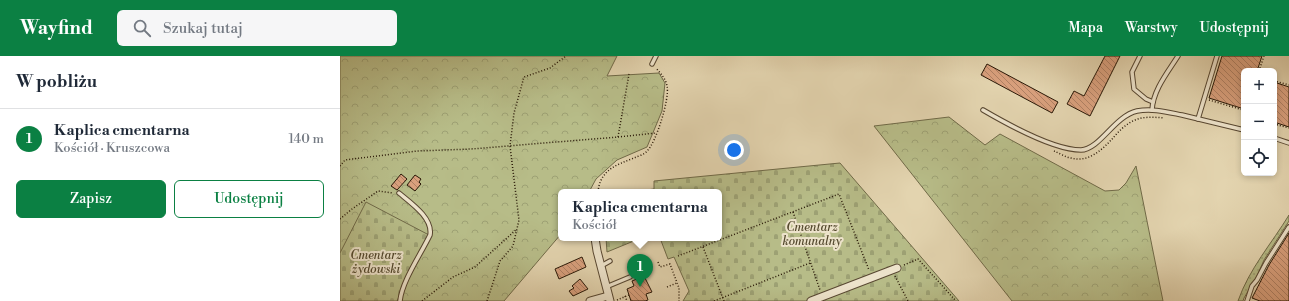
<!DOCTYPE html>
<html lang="pl">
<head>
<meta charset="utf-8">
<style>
	:root { --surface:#fff; --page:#f6f6f7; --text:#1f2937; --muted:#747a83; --line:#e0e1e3; --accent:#0b8043 }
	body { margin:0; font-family:"Libre Bodoni",serif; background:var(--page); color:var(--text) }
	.controls { position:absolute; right:12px; top:12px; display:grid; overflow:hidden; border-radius:6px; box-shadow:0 2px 6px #0003 }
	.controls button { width:36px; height:36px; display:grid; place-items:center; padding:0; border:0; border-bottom:1px solid var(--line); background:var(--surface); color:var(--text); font:20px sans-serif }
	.you { position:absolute; left:394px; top:94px; width:14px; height:14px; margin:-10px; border:3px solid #fff; border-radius:50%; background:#1a73e8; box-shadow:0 0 0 6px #1a73e833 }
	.badge { display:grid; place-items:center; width:26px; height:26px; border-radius:50%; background:var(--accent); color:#fff; font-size:13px; font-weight:700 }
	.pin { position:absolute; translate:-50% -33px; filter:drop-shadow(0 1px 2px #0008) }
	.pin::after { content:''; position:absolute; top:21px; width:14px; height:12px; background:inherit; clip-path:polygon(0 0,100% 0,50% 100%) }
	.popup { position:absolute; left:218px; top:133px; width:164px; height:52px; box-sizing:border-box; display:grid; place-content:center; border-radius:6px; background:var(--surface); filter:drop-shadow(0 1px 3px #0005); font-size:13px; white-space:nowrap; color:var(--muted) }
	.popup b { font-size:15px; color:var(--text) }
	.popup::after { content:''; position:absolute; left:50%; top:100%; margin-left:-8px; border:8px solid transparent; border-top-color:var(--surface) }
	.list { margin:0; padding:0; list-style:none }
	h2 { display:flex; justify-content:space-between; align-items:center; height:52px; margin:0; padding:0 16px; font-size:17px }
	h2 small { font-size:13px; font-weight:400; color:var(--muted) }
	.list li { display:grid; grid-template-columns:26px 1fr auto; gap:12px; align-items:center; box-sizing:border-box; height:60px; padding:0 16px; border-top:1px solid var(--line) }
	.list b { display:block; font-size:15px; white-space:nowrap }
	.list p { margin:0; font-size:13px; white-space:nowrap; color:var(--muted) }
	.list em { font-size:13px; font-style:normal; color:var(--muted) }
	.actions { display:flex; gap:8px; padding:12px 16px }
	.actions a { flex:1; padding:9px 0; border:1px solid var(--accent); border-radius:6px; text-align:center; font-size:14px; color:var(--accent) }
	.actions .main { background:var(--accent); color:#fff }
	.icon { flex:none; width:22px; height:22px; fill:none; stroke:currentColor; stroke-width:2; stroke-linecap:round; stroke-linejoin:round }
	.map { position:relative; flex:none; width:949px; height:245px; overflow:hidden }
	header { display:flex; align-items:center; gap:24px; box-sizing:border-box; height:56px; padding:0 20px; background:var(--accent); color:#fff }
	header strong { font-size:19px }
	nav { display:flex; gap:22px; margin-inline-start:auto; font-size:14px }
	.search { width:280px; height:36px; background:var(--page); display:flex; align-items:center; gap:10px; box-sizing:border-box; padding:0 14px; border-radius:6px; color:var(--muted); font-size:15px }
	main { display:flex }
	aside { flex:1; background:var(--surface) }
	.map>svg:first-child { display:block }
	.grass { fill:url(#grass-dots); stroke:#706a48 }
	.forest { fill:url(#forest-crowns); stroke:#706a48 }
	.cemetery { fill:url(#cemetery-stones); stroke:#706a48 }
	.building { fill:url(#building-back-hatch); stroke:#291807 }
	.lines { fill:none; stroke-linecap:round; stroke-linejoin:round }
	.lane-casing { stroke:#584731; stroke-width:5.5 }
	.street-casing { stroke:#584731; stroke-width:9 }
	.path { stroke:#291807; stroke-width:1.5; stroke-dasharray:1 2; stroke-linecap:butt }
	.lane { stroke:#ede3cb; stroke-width:3.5 }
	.street { stroke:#ede3cb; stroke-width:7 }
	.labels { text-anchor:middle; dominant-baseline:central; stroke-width:4; stroke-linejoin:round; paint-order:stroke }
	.park-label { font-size:12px; font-style:italic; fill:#54492e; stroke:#ede3cb }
</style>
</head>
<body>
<header>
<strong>Wayfind</strong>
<div class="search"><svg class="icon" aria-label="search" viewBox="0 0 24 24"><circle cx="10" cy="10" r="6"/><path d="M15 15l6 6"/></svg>Szukaj tutaj</div>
<nav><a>Mapa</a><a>Warstwy</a><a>Udostępnij</a></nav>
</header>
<main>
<aside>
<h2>W pobliżu<small></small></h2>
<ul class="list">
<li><span class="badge">1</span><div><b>Kaplica cmentarna</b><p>Kościół · Kruszcowa</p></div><em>140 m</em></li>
</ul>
<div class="actions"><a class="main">Zapisz</a><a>Udostępnij</a></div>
</aside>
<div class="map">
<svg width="949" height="245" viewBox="0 0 949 245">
	<defs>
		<pattern id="grass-dots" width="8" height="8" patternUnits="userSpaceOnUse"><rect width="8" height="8" fill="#b7bc88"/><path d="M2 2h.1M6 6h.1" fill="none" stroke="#9da174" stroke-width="1.8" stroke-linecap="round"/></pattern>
		<pattern id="forest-crowns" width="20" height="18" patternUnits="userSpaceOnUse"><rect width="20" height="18" fill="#b7bc88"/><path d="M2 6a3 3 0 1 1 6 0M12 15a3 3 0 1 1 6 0" fill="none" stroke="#9da174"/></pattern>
		<pattern id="cemetery-stones" width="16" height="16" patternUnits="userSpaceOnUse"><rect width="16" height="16" fill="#b7bc88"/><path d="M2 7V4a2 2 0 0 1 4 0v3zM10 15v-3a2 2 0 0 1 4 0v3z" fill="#9da174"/></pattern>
		<pattern id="building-back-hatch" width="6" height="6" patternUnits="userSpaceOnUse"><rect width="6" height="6" fill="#d9a07d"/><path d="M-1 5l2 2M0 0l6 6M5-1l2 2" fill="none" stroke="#b08164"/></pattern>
	</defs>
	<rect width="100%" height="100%" fill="#e3d4af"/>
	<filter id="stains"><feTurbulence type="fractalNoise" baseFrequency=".005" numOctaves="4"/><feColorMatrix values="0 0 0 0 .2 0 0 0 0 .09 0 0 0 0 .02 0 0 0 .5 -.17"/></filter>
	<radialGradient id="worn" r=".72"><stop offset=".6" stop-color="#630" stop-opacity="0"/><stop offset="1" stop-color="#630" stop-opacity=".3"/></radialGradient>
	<path class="grass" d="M949,159V165L924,204L916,222L904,242L903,245H898C909,213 932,187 949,159Z"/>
	<g class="forest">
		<path d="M0,0H277L267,20L319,17L325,27L322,55L307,91L277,104L256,123L249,136H221V178L164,245H0Z"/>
		<path d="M609,61L645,89L660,78L765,135L779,134L786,127L796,110L823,245H672L534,70Z"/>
	</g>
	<g class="cemetery">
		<path d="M500,107L619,245H343L349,235L334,201L328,203L320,182H379V136H291L314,133V125Z"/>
		<path d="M26,146L89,179L57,245H0V197Z"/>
		<path d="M266,182H301L267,196Z"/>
	</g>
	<g class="building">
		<path d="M765,0H780L750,60L727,48L734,35L744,40Z"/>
		<path d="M882,0H922L917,15H904V53L869,42Z"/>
		<path d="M647,8L718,46L712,57L641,19Z"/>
		<path d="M934,26L949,31V71L934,66Z"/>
		<path d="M61,118L67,123L57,134L51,130Z"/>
		<path d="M75,119L81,123L79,126L81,128L75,135L67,129Z"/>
		<path d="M949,177V245H920L912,242L929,209Z"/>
		<path d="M242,201L246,211L219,223L215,213Z"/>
		<path d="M304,220L312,236L306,238L308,244L305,245H291L287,233L294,230L292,225Z"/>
		<path d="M240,223L248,233L233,240L229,235L234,232L232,230Z"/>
	</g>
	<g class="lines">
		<defs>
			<g id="lane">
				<path d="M800,0L792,16L794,33L806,43L813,46"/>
				<path d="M312,8L316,0"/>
				<path d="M643,54C667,68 714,94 741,94C746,94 751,91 755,88C768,78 780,59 797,55C812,52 827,56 842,59C863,64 883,69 904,74"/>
				<path d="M812,54C813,34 828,16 838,0"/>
				<path d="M858,63L877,0"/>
				<path d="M934,82L949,87"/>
				<path d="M59,137C71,147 93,162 90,179C81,198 62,225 60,245"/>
				<path d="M261,210L270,205"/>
				<path d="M266,231L290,221"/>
				<path d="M907,245L912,230L917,224L926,207L949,171"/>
			</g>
			<g id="street">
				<path d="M255,182L257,195L270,245"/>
				<path d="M250,245L268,240"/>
				<path d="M471,245L557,212"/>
			</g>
		</defs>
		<use href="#lane" class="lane-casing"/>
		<use href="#street" class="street-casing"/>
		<g class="path">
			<path d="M919,15L924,0"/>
			<path d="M934,25L949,29"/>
			<path d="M869,44L903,54L902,58L904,59"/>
			<path d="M934,68L949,72"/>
			<path d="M278,81L316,77"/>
			<path d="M714,95C719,97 725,101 731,102C748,107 762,94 773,82C778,76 784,70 791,66C801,60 813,61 824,62"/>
			<path d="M0,110L5,104L77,95L131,93L278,81L289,18"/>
			<path d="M258,136C260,114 276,109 294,102C298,100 304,99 307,95C316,87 330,42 327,30C326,23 321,18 316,12"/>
			<path d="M453,156L480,234"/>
			<path d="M0,163L12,153L38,135L53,137"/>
			<path d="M363,191L384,245"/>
			<path d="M338,200L499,138L529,214"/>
			<path d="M318,206L320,211L330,208L339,232V245"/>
			<path d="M564,209L578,203L616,245"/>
			<path d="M555,220L568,245"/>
			<path d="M327,231L337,227"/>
			<path d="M285,240L287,245"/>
			<path d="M277,244L289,239"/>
			<path d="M82,245L113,221L135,211L177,173"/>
			<path d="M147,245L160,205L173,190L179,164L170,90L174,57L184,21L210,12L226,0"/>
			<path d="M374,245L470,207"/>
		</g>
		<use href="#lane" class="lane"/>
		<use href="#street" class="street"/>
	</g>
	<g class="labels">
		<g class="park-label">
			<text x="472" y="171">Cmentarz<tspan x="472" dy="14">komunalny</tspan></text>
			<text x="36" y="199">Cmentarz<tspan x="36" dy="14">żydowski</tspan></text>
		</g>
	</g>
	<rect width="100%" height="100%" filter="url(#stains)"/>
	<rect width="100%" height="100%" fill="url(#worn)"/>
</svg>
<div class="controls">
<button>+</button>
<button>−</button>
<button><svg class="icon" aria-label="locate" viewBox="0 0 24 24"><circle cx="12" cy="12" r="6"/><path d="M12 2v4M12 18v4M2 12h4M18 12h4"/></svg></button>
</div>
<div class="you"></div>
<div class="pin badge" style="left:300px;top:231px">1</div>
<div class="popup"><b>Kaplica cmentarna</b>Kościół</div>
</div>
</main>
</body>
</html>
